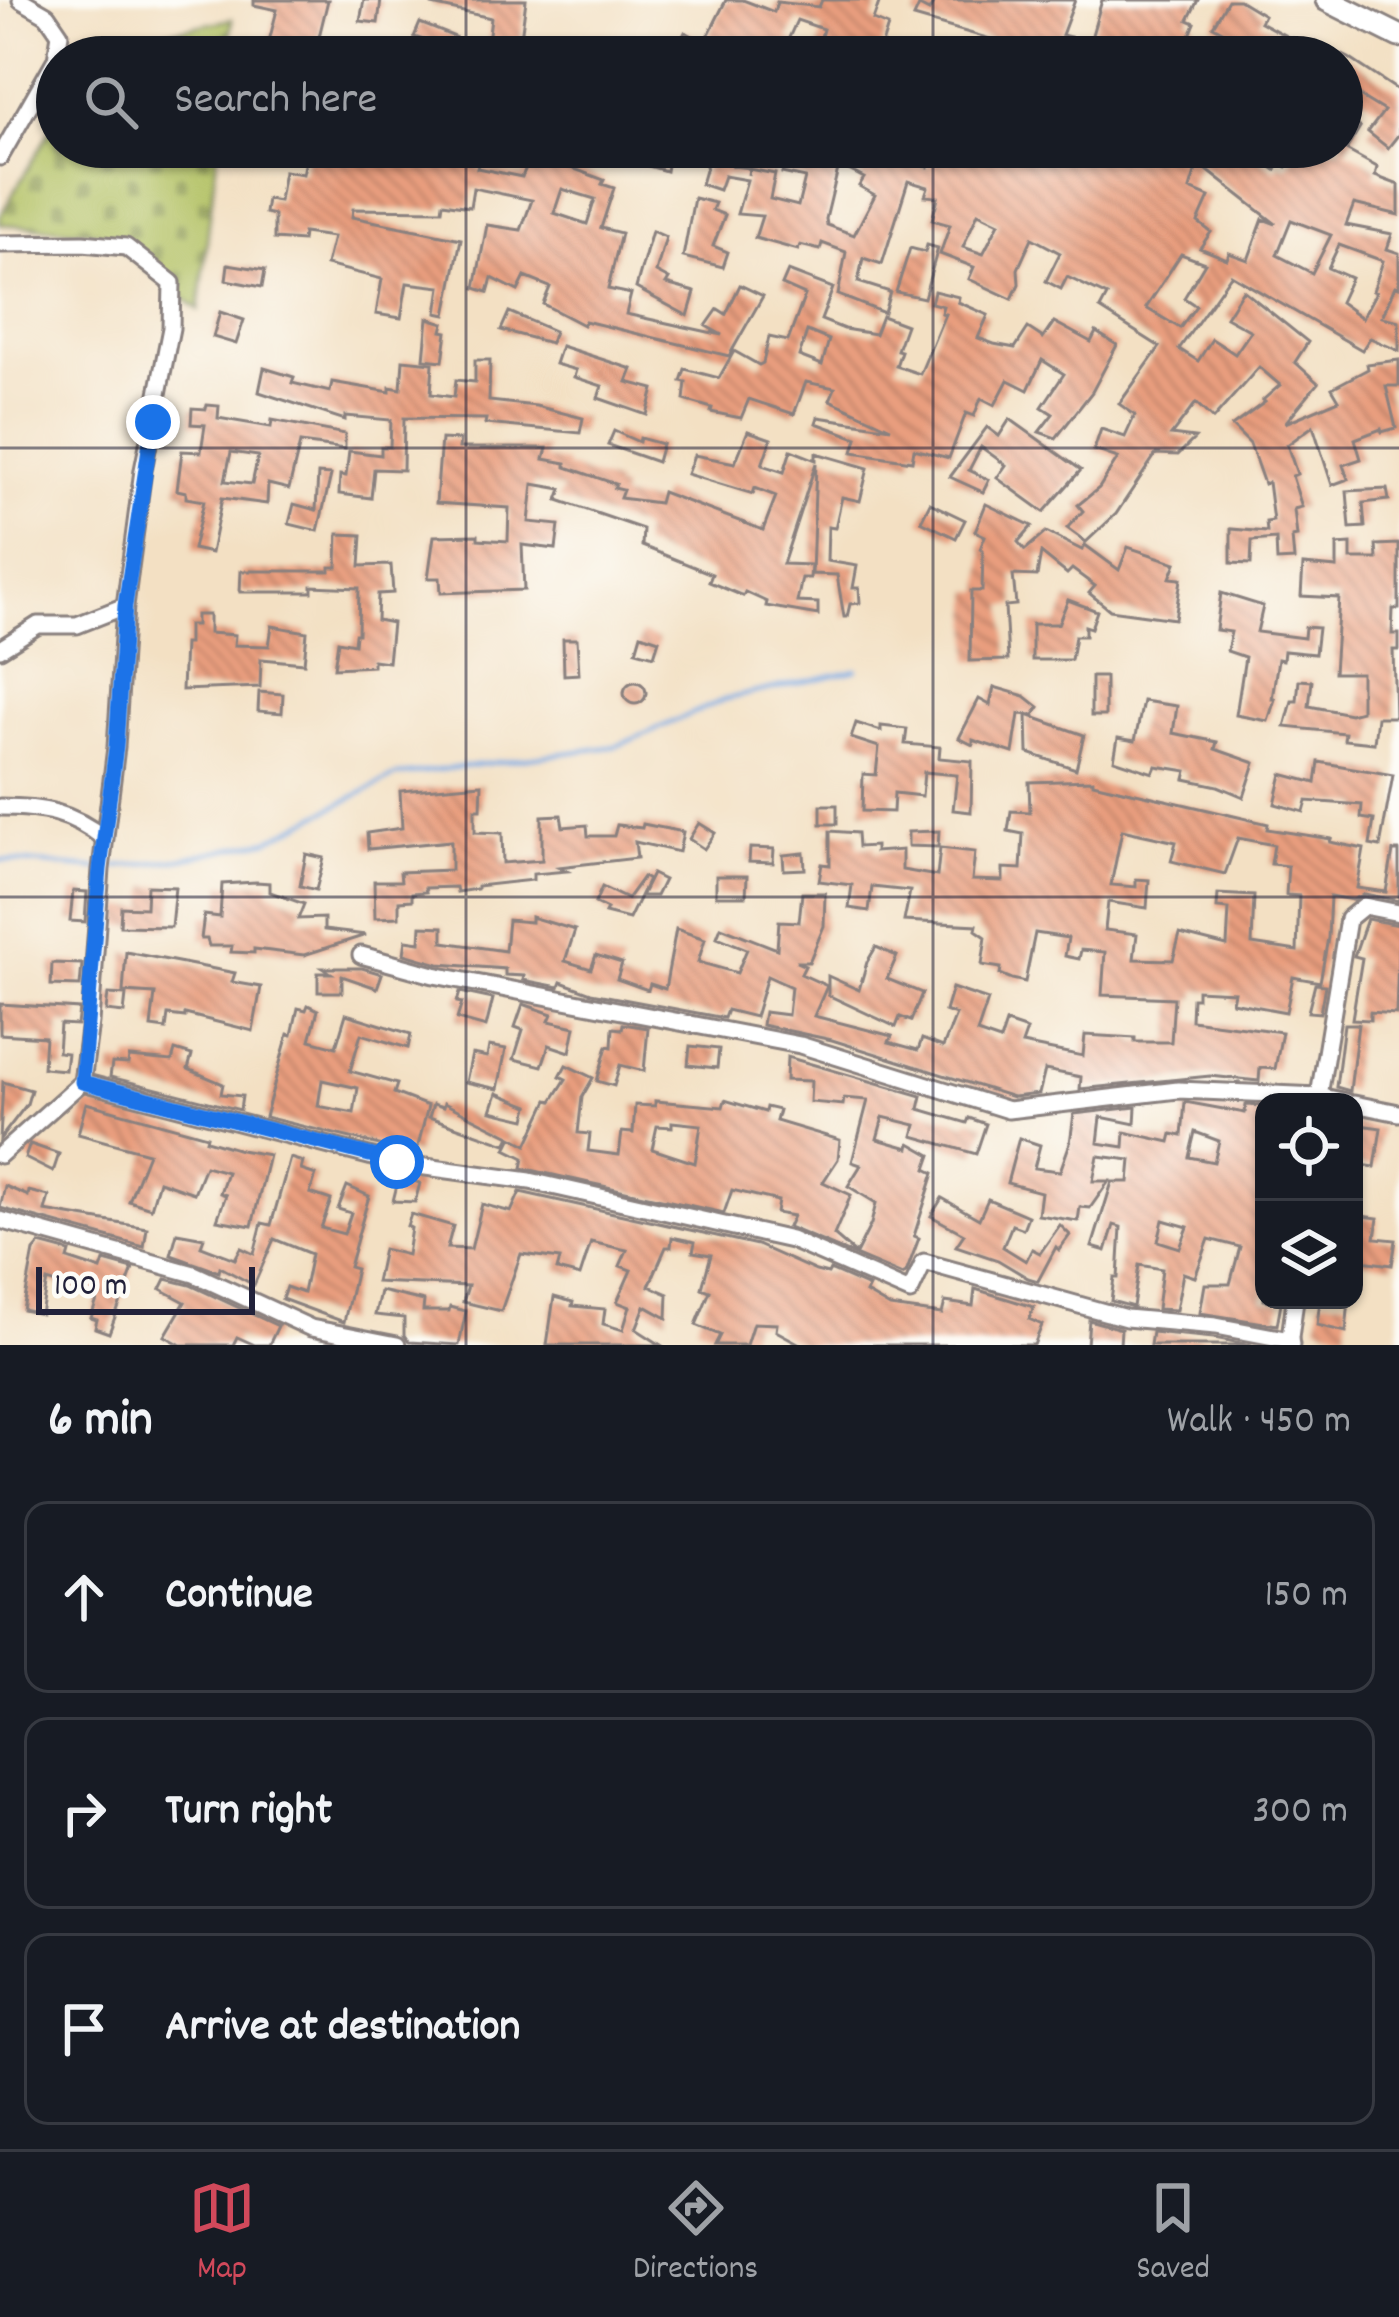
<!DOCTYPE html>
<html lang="en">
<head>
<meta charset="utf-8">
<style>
	:root { --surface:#171b24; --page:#20242c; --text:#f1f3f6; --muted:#9ea1a6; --line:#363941; --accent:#d1495b }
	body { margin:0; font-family:Dekko,sans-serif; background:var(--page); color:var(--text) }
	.controls { position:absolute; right:36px; bottom:36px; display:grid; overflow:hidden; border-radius:24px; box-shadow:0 3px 9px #0004 }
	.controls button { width:108px; height:108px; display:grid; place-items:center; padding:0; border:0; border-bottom:3px solid var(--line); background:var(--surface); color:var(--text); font:60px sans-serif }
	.scale { position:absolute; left:36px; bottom:30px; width:219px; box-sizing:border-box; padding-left:12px; border:6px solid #22223b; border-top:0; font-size:33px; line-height:42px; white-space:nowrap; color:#22223b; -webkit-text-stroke:9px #fdfcf7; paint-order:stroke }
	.stop { position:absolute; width:36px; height:36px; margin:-27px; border:9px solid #1a73e8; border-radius:50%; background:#fff }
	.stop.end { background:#1a73e8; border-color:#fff; box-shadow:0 3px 12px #0008 }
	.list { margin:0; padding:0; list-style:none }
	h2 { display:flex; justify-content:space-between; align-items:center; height:156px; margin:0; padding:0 48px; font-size:51px }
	h2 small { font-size:39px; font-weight:400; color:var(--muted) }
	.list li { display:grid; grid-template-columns:78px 1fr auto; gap:36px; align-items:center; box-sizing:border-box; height:192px; margin:0 24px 24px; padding:0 24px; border:3px solid var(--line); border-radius:24px }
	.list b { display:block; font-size:45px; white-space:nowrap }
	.list em { font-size:39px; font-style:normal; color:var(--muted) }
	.icon { flex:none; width:66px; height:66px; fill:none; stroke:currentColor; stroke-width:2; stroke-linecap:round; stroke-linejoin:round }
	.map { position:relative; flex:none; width:1399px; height:1345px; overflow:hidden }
	.search { position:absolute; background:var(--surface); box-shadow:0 3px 9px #0004; left:36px; right:36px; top:36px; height:132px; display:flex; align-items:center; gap:30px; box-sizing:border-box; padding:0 42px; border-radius:66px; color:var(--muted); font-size:45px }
	.sheet { height:804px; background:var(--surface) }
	nav { display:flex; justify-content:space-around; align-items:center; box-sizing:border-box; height:168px; border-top:3px solid var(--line); background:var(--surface); font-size:33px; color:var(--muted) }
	nav a { display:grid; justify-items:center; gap:6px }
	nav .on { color:var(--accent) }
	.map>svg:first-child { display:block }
	.cemetery { fill:url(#cemetery-stones); stroke:#6a7250; stroke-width:3 }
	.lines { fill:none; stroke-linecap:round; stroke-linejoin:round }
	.stream { stroke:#75a6df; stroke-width:4.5 }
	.building { fill:url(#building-back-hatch); fill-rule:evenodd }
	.street-casing { stroke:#8a817f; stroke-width:21 }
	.secondary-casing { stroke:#8a817f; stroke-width:27 }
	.street { stroke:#fff; stroke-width:15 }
	.secondary { stroke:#fff; stroke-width:21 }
	.route { stroke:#1a73e8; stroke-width:15 }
	.grid { fill:none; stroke:#22223b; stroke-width:3; stroke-opacity:0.55 }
</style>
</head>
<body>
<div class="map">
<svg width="1399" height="1345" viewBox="0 0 1399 1345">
	<defs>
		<pattern id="cemetery-stones" width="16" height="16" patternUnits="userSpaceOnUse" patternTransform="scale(3)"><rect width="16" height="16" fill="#b2c164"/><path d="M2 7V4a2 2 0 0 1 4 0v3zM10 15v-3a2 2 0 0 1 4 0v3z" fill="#909c54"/></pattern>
		<pattern id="building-back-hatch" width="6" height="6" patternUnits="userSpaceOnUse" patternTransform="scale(3)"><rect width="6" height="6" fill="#e99e7e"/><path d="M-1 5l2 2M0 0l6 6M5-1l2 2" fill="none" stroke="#bc8068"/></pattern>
	</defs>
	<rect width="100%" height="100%" fill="#fdfcf7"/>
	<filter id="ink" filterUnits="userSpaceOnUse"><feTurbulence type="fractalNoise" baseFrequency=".00833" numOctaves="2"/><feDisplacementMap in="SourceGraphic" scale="24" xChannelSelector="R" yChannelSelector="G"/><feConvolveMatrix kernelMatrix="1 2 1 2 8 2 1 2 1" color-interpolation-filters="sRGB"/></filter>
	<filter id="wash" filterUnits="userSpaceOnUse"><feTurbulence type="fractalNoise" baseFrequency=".004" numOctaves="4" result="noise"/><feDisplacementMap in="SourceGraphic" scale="48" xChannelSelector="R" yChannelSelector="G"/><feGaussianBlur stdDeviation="2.7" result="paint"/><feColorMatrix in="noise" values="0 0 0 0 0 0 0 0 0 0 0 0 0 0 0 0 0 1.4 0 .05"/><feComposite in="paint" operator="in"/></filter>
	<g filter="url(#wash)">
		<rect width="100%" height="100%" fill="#f3e0c3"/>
		<g class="cemetery">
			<path d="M232,19L228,57H105L161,33Z"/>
			<path d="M57,119V147H218L199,310L99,232L0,224V216Z"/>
		</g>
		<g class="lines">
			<path class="stream" d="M0,860L101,869L181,859L269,840L395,776L617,746L726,699L857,670"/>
		</g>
		<g id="blocks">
			<g class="building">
				<path d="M254,0H328L314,57H265L277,10L254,5Z"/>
				<path d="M364,0H381L378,23L360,21Z"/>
				<path d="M432,0H526L520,46L488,42L491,18L432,5Z"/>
				<path d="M726,0H743L774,12L777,2L819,7L822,0H880L873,20L888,26L878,57H838L818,49L823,29L797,20L788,40L827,57H708L680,42L685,32L705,42Z"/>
				<path d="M935,0H1075L1062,35L1090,42L1102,0H1198L1188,20L1195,23L1186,45L1216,57H1163L1128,41L1124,57H989L994,40L914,17L919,6L929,11Z"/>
				<path d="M1228,0H1239L1264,15L1260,22L1288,37L1312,45L1314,41L1349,58L1399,91V134L1388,148L1368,132L1384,111L1343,86L1349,79L1342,75V57H1272L1274,54L1249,41L1241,57H1217L1228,34L1213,26Z"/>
				<path d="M420,23L455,37L453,49L414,37Z"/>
				<path d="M1342,116L1360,127L1346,150L1377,167L1375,176L1399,185V215L1354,204L1346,225L1392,234L1387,249L1399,253V287L1395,286L1382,317L1399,321V351L1370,338L1362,350L1231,275L1179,349L1198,361L1212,339L1235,354L1251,331L1226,317L1243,290L1308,342L1295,362L1318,383L1285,423L1339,400L1332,388L1368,369L1367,364L1399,360V386H1386L1396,428L1382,432L1381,429L1355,439L1361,459L1343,465L1348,479L1332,485L1313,426L1287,445L1297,474L1292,476L1302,507L1294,509L1297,536L1292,537L1294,560L1277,561L1276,539L1252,541L1251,564L1231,563V529L1267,532L1266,522L1273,521L1268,482L1264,484L1250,444L1232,426L1265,402L1263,400L1280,385L1259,367L1213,419L1196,403L1171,435L1195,438L1178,455L1156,454L1116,514L1086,542L1067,528L1083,511L1078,505L1099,488L1118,458L1094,450L1101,429L1125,437L1135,415L1119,404L1160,347L1100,309L1107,296L1067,277L1061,289L1046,281L1060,253L1032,238L1018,269L1019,284L1012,299L969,279L974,267L940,254L950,225L932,220L938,197L925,196L928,187L908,181L882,264L863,258L858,282L890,292L884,313L838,295L846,252L822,243L820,250L800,245L798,250L755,238L762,216L737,214L747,180L724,176L719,190L701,184L711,150L734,157L732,166L749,168L748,175L749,169L775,174L770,199L798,206L805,178L782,173L788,147H874L872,152L928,167L932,147H1241L1276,170L1279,164L1287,167L1300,147L1342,148ZM1198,163L1276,224L1263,219L1248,260L1229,253L1227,259L1200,248L1211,232L1198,222L1209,197L1190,189ZM839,165L864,178L859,186L875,195L854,235L827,225L826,219ZM978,213L999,223L983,254L963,247ZM1291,220L1331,235L1312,273L1277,255ZM1339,245L1383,261L1373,291L1376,292L1362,318L1340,302L1351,278L1328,268ZM1181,254L1205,263L1184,298L1196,306L1180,328L1146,308Z"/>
				<path d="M371,147H482L477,168L522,177L532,153L604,180L602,184L614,188L601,228L621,233L608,289L631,294L626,314L722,335L706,326L718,309L726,314L740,285L763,296L729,356L585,321L583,325L543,304L550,287L525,277L518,291L492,278L488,292L475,288L487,225L521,230L532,200L473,188L470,207L443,203L442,210L353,209L352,217L461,239L446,315L437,313L441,287L407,283L401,318L376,314L382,279L326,265L333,237L303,233L302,241L274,239V215L265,213L267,199L279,201L284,171L303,174L307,156L370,161ZM562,189L595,199L587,224L554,213Z"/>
				<path d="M634,147H670L666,171L631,161Z"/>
				<path d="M694,198L715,203L712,210L725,215L713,246L728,252L723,267L683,257Z"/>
				<path d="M652,231L666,237L656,272L669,279L666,284L695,292L688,316L636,288Z"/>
				<path d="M927,245L938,248L924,298L896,292L910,248L925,252Z"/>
				<path d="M228,264L265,270L262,287L226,280Z"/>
				<path d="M788,271L833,288L821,320L844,329L875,334L882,316L906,325L897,350L901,351L896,366L920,374L945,314L941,313L943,306L931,303L934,291L959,297L958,302L988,315L978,338L994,344L1015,348L1028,328L1043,338L1054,322L1091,342L1096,332L1117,345L1092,392L1056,438L1039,432L1053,414L1042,407L1064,374L1042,360L1028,390L1008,380L995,405L981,398L974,416L966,413L949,458L914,449L912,461L853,452L857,438L816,423L818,417L891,428L830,400L835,388L806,382L794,414L749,399L741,418L711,412L712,408L684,400L686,382L681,381L685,369L719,378L734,351L759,365L763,363L769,337L788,341L805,295L782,285ZM807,331L829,340L822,365L799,356Z"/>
				<path d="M220,312L244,320L236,344L213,337Z"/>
				<path d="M509,312L554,331L550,343L501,330Z"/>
				<path d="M428,318L444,323L442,331L447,332L443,361L424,359Z"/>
				<path d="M561,346L632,369L627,382L654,389L647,415L598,398L602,386L574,377L576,370L555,364Z"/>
				<path d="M403,360L433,363L431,394L454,397L456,380L475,382V360H490L489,401L536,406L583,418L580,433L485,424L486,419L404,418L403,470L374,469L371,498L339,494L340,475L346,476L349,451L381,455V447H390L391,420L345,416V420L259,392L264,368L294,377L292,383L330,392L332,382L390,392V387L401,389Z"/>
				<path d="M207,405L219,406L218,418L271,427L272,420L345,434V449L300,443L289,489L268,484L267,504L222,498L211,553L193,549L204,501L186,498V492L177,490L182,451L201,452L205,425L191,424L192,408L206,409ZM231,452L258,456L252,484L225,481Z"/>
				<path d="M1010,419L1081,470L1044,512L997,478L1006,465L981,447L969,470L989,480L983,492L950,477L987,427L999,436Z"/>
				<path d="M614,431L639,442L640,438L662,444L657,462L608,445Z"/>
				<path d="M748,431L771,439L762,465L784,472L791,450L816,460V453L868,468L860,501L842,497L835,528L828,527L827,561L857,566L853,588H859L860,603L850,604L847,617H844L837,575L812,574L816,463L783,564L811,565L810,578H802L797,602L818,603V615L766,606L767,602L745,592L743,596L709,582L712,574L642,546L643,529L558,500L562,489L533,484L529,522L559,525L556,549L522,545L524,590L441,593L440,578H428L434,536L478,535V539L508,541L509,508L436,503L441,439L460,440L459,448H547L544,459L566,463V467L616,484L614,488L623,490L620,498L659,503L662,492L763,530L776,496L755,488L753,494L687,474L694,455L735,463Z"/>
				<path d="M318,474L331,475L318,531L289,524L294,504L316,510Z"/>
				<path d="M1387,489L1389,500L1363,503L1365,527L1350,528L1347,491Z"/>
				<path d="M930,503L965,520L956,538L921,521Z"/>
				<path d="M986,504L1032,526L1018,542L1025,550L1046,532L1082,550L1085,545L1119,570L1128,547L1176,563L1170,578L1181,579L1175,619L1110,610L1089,593L1095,586L1072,569L1067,574L1041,553L1037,576L1013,575L1016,605L1005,606L1008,660L970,661L971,591H982L983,550L980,549L985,536L975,531Z"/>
				<path d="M338,534L362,535L360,566L391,565L393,593L378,594L377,620L392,623L388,662L373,660V666L334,668L338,641L354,644L355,634H358L359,588L312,586V592H240L241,571H330V567H337Z"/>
				<path d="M1351,544V559H1377L1376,545L1399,544V609H1393L1392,634H1399V650H1393L1395,717H1377L1374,743L1344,740L1345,733L1285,727L1292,701H1297L1299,680L1312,681L1309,706L1350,714L1361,711V673H1334L1339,598L1301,596L1303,565L1337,568V545Z"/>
				<path d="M1221,593L1263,606L1257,632L1304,638L1305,627L1318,628L1315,654L1284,651L1283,660L1278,659L1272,699H1275L1268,721L1236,715L1245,657L1227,651L1231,632L1216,630Z"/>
				<path d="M1068,600L1097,611L1091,628L1085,626V636H1075L1071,660H1032V624H1058Z"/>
				<path d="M196,615H209V633L235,635L234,645L269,646L272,626L307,632L304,663L261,659L260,687L182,690L184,644H188V625H196Z"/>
				<path d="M641,634L659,640L654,656L636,651Z"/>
				<path d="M563,639H577L579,674L564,675Z"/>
				<rect x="1091" y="677" width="14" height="39"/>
				<circle cx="635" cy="693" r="11"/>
				<path d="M994,687L1025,696L1039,707L1034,715L1019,714L1013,753L973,740V745L959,738L979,699L990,705Z"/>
				<path d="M259,692L283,694L282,713L258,711Z"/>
				<path d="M1143,701L1177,706L1173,733L1217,742L1215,749L1255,763L1244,797L1218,786L1185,779L1187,771L1156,766L1153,773L1114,760L1118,738L1135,741Z"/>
				<path d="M1027,715L1084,735L1076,769L1028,753Z"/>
				<path d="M856,723L881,731V726L907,729L905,744L940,747L939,758L972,761L971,812L953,810L957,775L924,772L922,796L894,793L893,812L862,811L863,774L876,775L879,747L851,738Z"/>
				<path d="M1319,762L1393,775L1380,847L1370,845L1374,820L1361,818L1362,805L1307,801L1304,812L1275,804L1282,774L1316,783Z"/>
				<path d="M1093,780V783L1268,824L1267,829L1331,839L1330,842L1364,849L1357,888L1386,892L1393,851H1399V901L1365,894L1352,900L1330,896L1328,938L1320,982L1293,977L1286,1012L1232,1002L1234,992L1197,990V998H1192L1191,1020L1282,1032L1275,1069L1260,1068L1259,1081L1210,1076L1080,1089L1081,1077L1045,1070L1039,1094L1013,1097L832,1040L762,1025L764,1012L788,1015L791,987L767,976L755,1017L727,1010L724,1018L591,993L561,982L559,987L523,980L524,976L505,975V969L439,964L404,954L406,940L420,942L421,926L443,927V942L505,951L508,920L531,922V917L575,930L565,961L591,969L596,955L622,963L617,979L648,990L650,984L665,989L676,929L705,939L698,962L737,973L747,949L717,937L721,927L777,949L779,921L799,922L802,893H825L824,926L809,962H796L805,966L801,974L827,986L814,1016L892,1036L889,1042L918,1050L922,1039L943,1047L956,1015L945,1011L952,988L988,1000L977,1033L1000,1041L1006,1023L1027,1030L1022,1044L1083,1056L1085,1035L1135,1038V1042H1171L1174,998L1102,995L1105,952L1081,950L1079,959L1065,956L1068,938L1035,933L1025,982L1012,979L1000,974L1001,968L982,965L986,937L976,930L977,925L904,921L910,891L872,887L869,911L849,908L852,885L819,881L822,864L830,865V831L857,833L858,847L875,846V852L902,850V870L937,876L940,848L975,852L972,880L1003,881V868L1021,869L1023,834L1008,831L1011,811L1030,812L1029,782ZM1122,830L1176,842L1171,861L1225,874L1238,838L1274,845L1271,864L1288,866L1286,895L1299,896L1297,951L1252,944L1254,896L1218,894L1217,908L1229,909L1227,946L1180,934L1173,960L1134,959L1137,934L1105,930L1108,902L1147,908L1149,880L1136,879V887L1111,885Z"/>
				<path d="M482,784L481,809H475V832L502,833L503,863L542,860V816L561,815L563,827L587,825L588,836H614L617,825L642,828L643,824L683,832L679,852L635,842L637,858L559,867L567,871L533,874V880L477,886V889L457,892L456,887L425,888L426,892L412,893V900L399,901V917L375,918L374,881H401L400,872L451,870V841L368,849L367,833L402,828L400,791Z"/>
				<rect x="821" y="805" width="16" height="19"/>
				<path d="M699,823L715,833L704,849L689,839Z"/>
				<path d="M939,831L938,847L908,846V832Z"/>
				<path d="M750,848L774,849L773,863L749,862Z"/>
				<path d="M804,853L805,869L784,870L783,855Z"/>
				<path d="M306,854L324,858L316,890L300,886Z"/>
				<path d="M652,874L664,880L656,896H641Z"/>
				<path d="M716,876H747L746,896H716Z"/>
				<path d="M643,877L648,880L629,919L605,913L607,909L595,903L602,887L627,899Z"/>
				<path d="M256,882L270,883V892L304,904L298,919L324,918V930L366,935L304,955L254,949V953L231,952L232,946H209L207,939H201L204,915L220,917L222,884Z"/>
				<path d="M147,886L175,887L171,927L120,926L121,907L146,908Z"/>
				<path d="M73,891L87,892L85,922L70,921Z"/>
				<path d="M1367,919L1399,925L1396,1014L1370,1012V1020L1352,1019L1362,958L1354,956Z"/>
				<path d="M876,947L897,956L887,979L922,993L911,1021L900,1017L896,1027L828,995V976L859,990L867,962Z"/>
				<path d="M126,952L235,973L232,982L261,987L253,1031L185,1014V1017L168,1015L166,1029L151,1027L155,994L123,992Z"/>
				<path d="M52,963L82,964L80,986L51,985Z"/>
				<path d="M323,968H362L382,974L377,988L342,976V992H318V973H331Z"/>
				<path d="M1315,984L1325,985L1320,1013L1308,1012Z"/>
				<path d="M460,992L493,999L486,1027L457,1019L462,1003L457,1002Z"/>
				<path d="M108,994L126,995L124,1013L106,1011Z"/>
				<path d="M0,1004L79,1009L77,1025L60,1024L58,1052L67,1053L65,1070L43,1068L45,1037L0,1034Z"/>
				<path d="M523,1004L552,1014L549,1021L575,1027L570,1052L549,1045L542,1066L514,1059L523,1030L515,1027Z"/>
				<path d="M308,1005L318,1010L310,1040L336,1047L346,1014L411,1034L408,1048L361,1034L350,1071L397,1084L394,1093L428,1106L416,1154L265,1117L288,1034L292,1035L298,1008L306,1010ZM322,1080L358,1088L354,1113L318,1106Z"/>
				<path d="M623,1024L648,1028L644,1071L620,1065L614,1086L597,1081L607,1046L612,1047L613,1028L622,1029Z"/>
				<path d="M1344,1024H1358L1350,1091L1336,1087Z"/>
				<path d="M489,1046L506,1049L498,1089L466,1082L472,1054L487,1057Z"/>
				<path d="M690,1046L719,1049L717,1068L688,1065Z"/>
				<path d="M175,1050L192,1055L188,1069L223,1084L221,1094L242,1096L240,1110L110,1077L112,1063L128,1064L129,1057L172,1061Z"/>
				<path d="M787,1057L922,1096L919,1109L967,1123L969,1118L986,1124L976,1154L913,1136L916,1125L883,1117L877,1139L909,1148L910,1143L931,1155L926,1169L934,1173L914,1236L919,1238L906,1273L902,1275L788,1227L793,1216L776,1213L778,1201L732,1190L724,1213L522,1168L524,1158L506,1149L512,1137L527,1145L548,1100L552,1101L566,1079L560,1076L566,1065L593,1078L582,1097L578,1133L590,1134L588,1151L619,1155L622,1132L633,1133L635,1105L655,1106V1101L723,1107L725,1100L765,1112L766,1107L779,1110L776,1121L840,1140L838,1159L823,1182L851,1195L834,1235L856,1254L871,1224L876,1203L848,1186L861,1165L852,1162L868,1100L844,1098L843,1105L810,1102L811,1081L786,1080ZM672,1122L701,1125L695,1163L652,1149L657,1126L672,1127Z"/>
				<path d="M3,1082L31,1090L27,1104L0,1139Z"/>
				<path d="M497,1093L529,1106L526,1119L491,1111Z"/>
				<path d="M1185,1102L1245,1113L1246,1105L1264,1106L1260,1154L1264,1155V1300L1281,1303L1277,1325L1200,1313L1205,1284H1230L1240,1247L1209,1239L1195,1277L1183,1273L1176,1310L1157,1309L1162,1269L1139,1265L1133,1307L1111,1301L1114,1278H1118L1121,1227L1114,1225L1106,1251L1092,1247L1112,1182H1129L1131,1160L1098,1156L1093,1181H1109L1090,1208L1080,1207L1078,1221L1038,1215L1041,1192L1007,1183L1019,1138L1040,1145L1034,1168L1060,1171L1070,1143L1074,1114L1136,1107L1135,1124L1101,1117L1098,1143L1124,1147L1125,1132L1170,1142L1172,1134L1182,1136ZM1195,1132L1219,1141L1214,1162L1189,1157ZM1163,1220L1188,1227L1180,1248L1158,1241Z"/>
				<path d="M86,1103L207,1136L206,1140L240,1150L269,1155L252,1226L217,1220L226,1195L220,1193L227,1172L205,1166L194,1193L159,1181L151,1208L129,1201L148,1153L78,1134Z"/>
				<path d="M444,1103L510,1136L506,1144L429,1117L433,1104L443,1107Z"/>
				<path d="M1354,1124L1381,1128L1375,1167L1354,1164L1357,1142H1354Z"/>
				<path d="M30,1144L59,1154L53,1172L25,1158Z"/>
				<path d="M290,1158L303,1162L301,1170L316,1175L310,1193L331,1200L321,1228L344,1234L351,1213L338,1209L347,1186L369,1196L349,1267L356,1269L344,1322L282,1299L286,1287L303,1293L311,1254L274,1239L254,1285L220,1267L219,1272L171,1255L177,1233L204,1238L201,1246L230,1257L235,1259L241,1248L254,1254L262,1223L271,1225Z"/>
				<path d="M399,1177L420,1183L415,1202L393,1201Z"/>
				<path d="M5,1186L28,1196L29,1191L49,1196L45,1211L147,1228L144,1247L0,1208Z"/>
				<path d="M520,1192L757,1245L816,1271L828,1274L830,1270L869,1287L866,1293L890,1307L942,1314L945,1302L973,1306L975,1289L1034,1307L1029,1319L1042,1325L1034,1345H802L776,1331L777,1324L753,1323L746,1345H715L720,1335L696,1325L710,1291L702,1288L711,1255L693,1252L695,1242L672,1237L671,1247H666L649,1286L668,1294L667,1318L645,1306L636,1329L661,1345H547L554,1297L573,1302L572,1306L605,1309L603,1324L623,1330L630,1307L617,1302L631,1270L620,1266L627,1250L591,1242L580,1276L557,1270L560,1259L521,1254L501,1311L463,1302L468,1286L376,1282L383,1249L407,1255L411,1228L407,1226L411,1214L453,1226L447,1248L471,1249L482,1204L511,1212Z"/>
				<path d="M942,1198L979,1219L988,1199L1028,1216L1023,1229L1012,1225L1003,1247L1026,1261L1032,1249L1040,1253L1060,1225L1070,1235L1059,1250L1056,1247L1038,1281L1028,1278L998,1260L956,1246L964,1234L931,1216Z"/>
				<path d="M1354,1215L1378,1218L1375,1238L1396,1240L1392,1265L1354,1260Z"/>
				<path d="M40,1244L70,1252L68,1259L101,1270L104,1261L133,1269L109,1333L95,1328L97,1320L91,1318L98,1297L47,1281L41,1314L23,1310L34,1251Z"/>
				<path d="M166,1279L190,1285L278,1326L269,1345H255L237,1337L233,1345H181L165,1336L185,1302L161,1289Z"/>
				<path d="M380,1291L424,1301L423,1311H449L450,1307L466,1311L459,1345L409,1342L404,1335V1318L375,1315Z"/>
				<path d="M1320,1300H1349L1346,1332L1317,1325Z"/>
				<path d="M1089,1320L1121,1329L1120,1345H1087Z"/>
				<path d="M1152,1332L1214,1338L1252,1345H1150Z"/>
			</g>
		</g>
	</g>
	<g filter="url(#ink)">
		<use href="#blocks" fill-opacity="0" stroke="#8a817f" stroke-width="3"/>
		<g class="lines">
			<defs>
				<g id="street">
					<path d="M0,157L56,59L60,34L47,15L21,0"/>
					<path d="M0,244L83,243L126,247L172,283L171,328L143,470L125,606L116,747L101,869L90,1022L82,1082L0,1155"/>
					<path d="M0,649L38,625H77L125,606"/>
					<path d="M0,807C43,807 71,812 105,839"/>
					<path d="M361,955L434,975L800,1045L1008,1110L1178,1090L1319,1096L1346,1102"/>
					<path d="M82,1082L396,1163L530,1181L791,1240L910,1292L924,1262L1126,1318L1216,1326L1290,1340L1291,1345"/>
					<path d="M1318,1102L1348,919L1364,906L1399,913"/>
					<path d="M1354,1104L1399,1113"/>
					<path d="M0,1220L194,1274L311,1328L397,1345"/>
					<path d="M1289,1345L1295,1300"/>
				</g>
				<path id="secondary" d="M1327,0L1399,36"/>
			</defs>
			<use href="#street" class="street-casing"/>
			<use href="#secondary" class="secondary-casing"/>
			<use href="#street" class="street"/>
			<use href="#secondary" class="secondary"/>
		</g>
	</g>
	<g class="lines" filter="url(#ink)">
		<path class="route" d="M153,422L125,606L116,747L100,869L82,1082L397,1162"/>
	</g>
	<path class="grid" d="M466,0V57M933,0V57M466,147V1345M933,147V1345M0,448H1399M0,897H1399"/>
</svg>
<div class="controls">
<button><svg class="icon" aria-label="locate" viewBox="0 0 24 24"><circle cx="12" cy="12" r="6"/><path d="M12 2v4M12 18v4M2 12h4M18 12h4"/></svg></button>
<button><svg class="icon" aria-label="layers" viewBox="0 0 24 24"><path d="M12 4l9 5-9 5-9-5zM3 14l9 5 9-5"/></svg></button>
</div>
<div class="scale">100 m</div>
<div class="stop" style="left:397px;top:1162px"></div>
<div class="stop end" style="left:153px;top:422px"></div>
<div class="search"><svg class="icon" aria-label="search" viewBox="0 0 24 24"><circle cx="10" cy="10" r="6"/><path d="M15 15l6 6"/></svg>Search here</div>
</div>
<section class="sheet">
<h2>6 min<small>Walk · 450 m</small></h2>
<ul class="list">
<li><svg class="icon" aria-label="ahead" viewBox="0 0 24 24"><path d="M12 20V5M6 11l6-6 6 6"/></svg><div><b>Continue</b></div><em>150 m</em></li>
<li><svg class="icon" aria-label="right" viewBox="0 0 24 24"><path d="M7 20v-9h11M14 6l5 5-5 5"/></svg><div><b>Turn right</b></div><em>300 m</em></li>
<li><svg class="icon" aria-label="arrive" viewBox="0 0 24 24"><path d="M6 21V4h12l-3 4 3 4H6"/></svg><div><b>Arrive at destination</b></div></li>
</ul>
</section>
<nav>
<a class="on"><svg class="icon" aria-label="map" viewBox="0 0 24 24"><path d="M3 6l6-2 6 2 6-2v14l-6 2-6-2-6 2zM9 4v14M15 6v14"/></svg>Map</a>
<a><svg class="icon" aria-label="directions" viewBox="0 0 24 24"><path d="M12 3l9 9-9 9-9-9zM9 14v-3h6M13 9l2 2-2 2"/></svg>Directions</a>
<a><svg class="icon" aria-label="saved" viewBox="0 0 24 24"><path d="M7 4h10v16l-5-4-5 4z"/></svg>Saved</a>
</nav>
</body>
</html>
